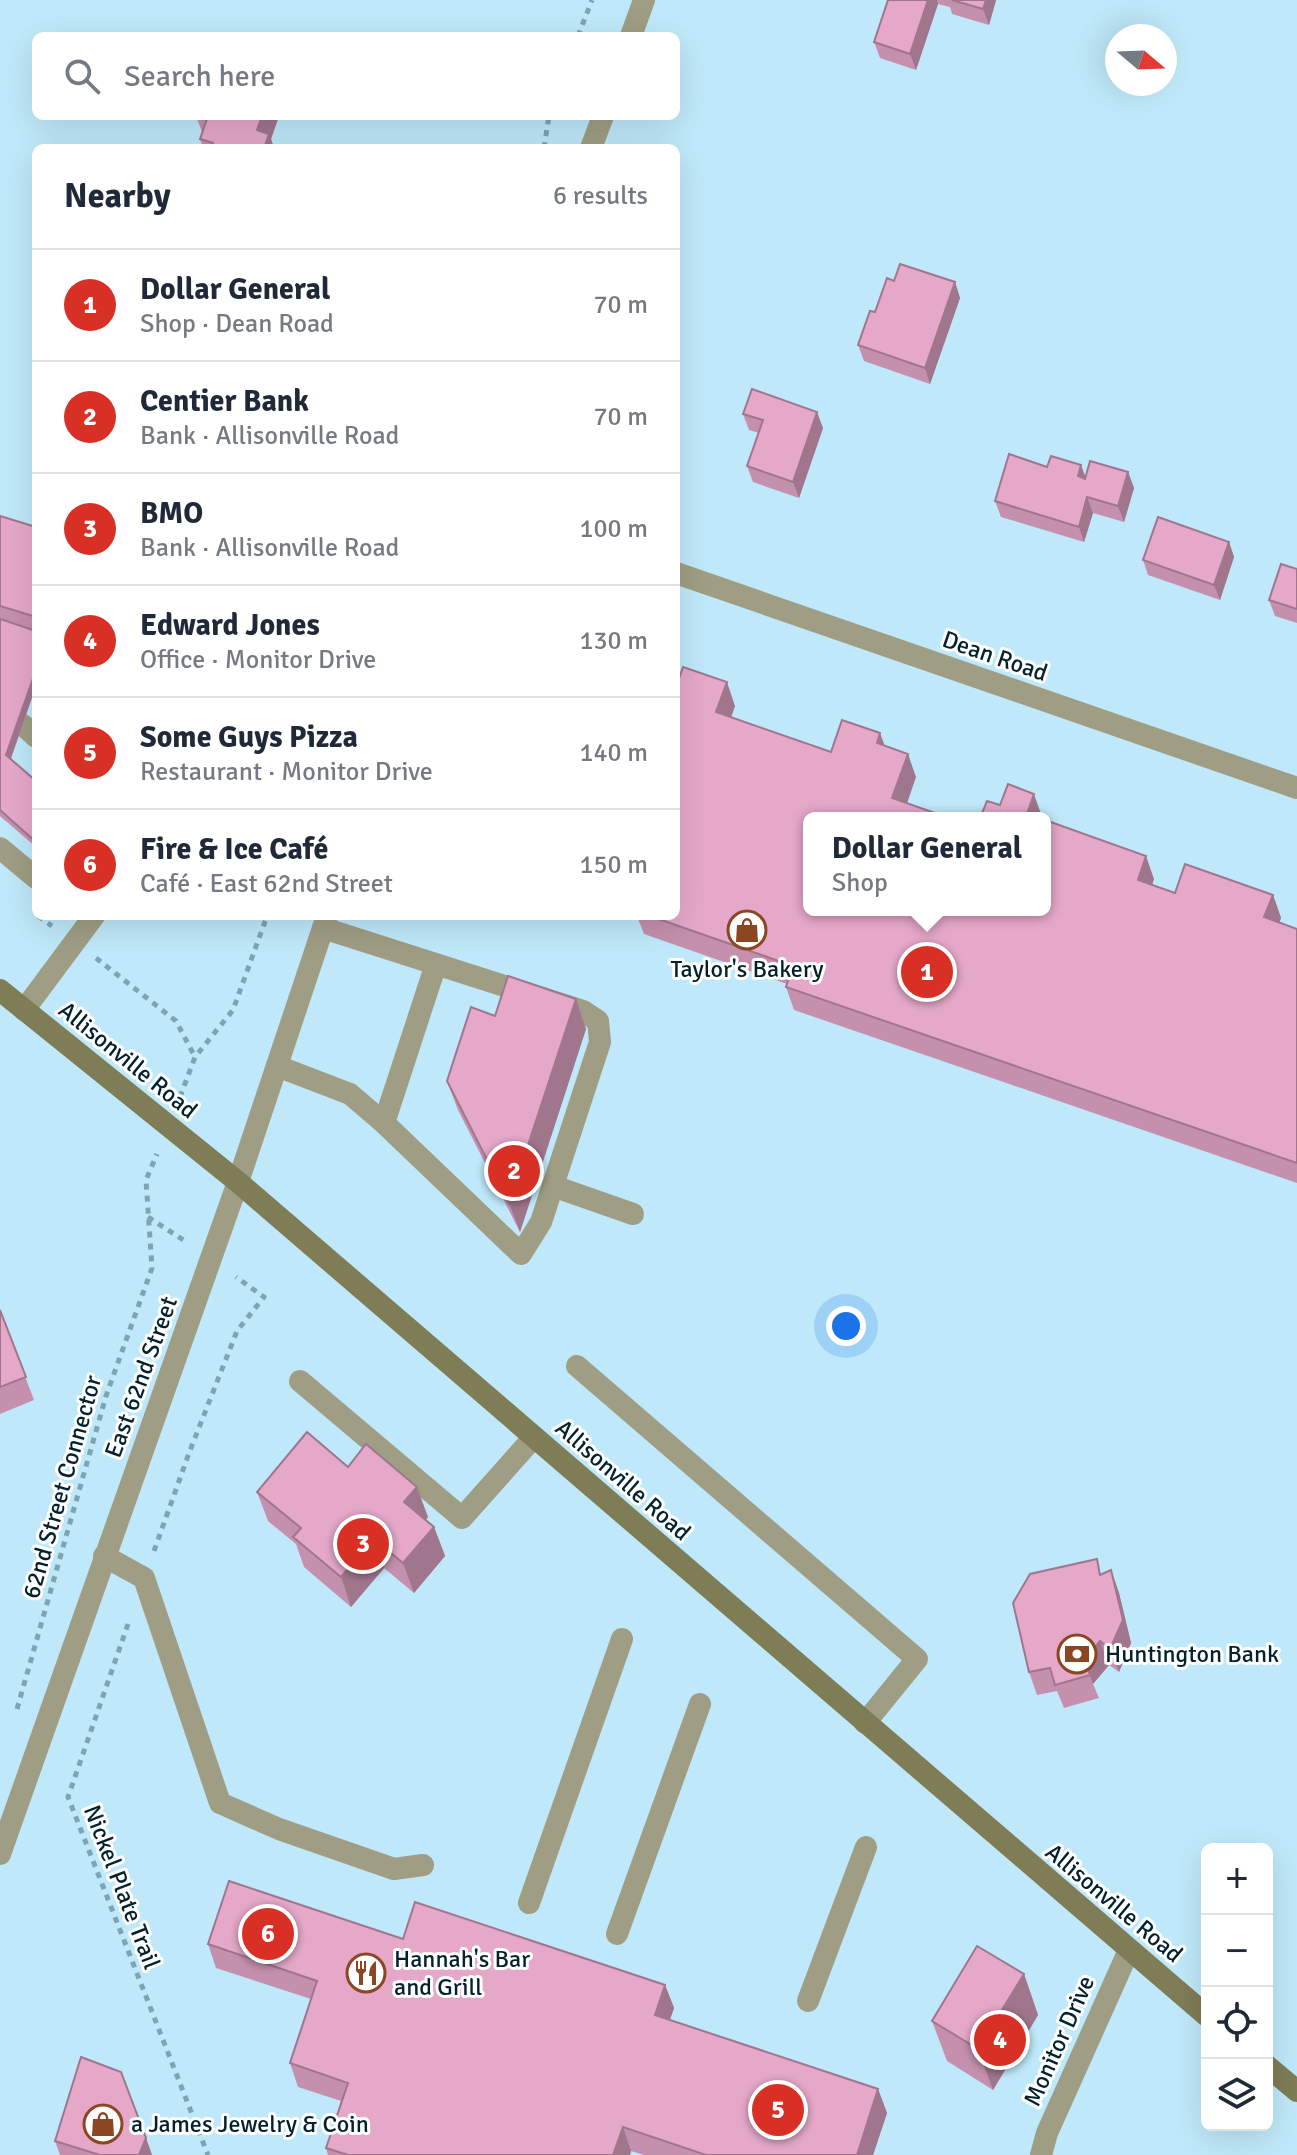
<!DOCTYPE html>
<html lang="en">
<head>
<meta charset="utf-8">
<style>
	:root { --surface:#fff; --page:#f2f2f3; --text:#1f2937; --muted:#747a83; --line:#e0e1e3; --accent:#d93025 }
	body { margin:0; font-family:Signika,sans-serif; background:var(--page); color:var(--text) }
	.controls { position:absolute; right:24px; bottom:24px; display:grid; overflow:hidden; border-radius:12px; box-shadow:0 8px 32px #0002 }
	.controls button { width:72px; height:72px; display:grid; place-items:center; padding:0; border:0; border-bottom:2px solid var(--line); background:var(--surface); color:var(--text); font:40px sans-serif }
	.compass { position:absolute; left:1105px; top:24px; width:72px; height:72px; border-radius:50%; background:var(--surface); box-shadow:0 8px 32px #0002; rotate:109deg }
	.you { position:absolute; left:846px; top:1326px; width:28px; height:28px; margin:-20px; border:6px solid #fff; border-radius:50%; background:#1a73e8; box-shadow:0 0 0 12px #1a73e833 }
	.badge { display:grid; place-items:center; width:52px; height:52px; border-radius:50%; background:var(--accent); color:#fff; font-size:26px; font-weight:700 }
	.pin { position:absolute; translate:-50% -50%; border:4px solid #fff; box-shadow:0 2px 8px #0006 }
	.popup { position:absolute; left:803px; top:812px; width:248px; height:104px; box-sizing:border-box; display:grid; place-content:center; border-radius:12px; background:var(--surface); filter:drop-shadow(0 2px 6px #0005); font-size:26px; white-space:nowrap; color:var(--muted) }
	.popup b { font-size:30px; color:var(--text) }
	.popup::after { content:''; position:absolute; left:50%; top:100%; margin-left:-16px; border:16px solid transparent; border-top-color:var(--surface) }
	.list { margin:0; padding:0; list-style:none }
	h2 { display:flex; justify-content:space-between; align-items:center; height:104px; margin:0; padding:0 32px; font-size:34px }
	h2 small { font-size:26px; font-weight:400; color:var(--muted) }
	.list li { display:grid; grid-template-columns:52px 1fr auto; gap:24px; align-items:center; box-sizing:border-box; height:112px; padding:0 32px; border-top:2px solid var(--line) }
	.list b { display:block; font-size:30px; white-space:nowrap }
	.list p { margin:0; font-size:26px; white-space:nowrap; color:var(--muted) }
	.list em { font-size:26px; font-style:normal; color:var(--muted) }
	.icon { flex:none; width:44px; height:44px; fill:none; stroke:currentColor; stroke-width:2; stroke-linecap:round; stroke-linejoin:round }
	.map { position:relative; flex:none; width:1297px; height:2155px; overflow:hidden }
	.search { position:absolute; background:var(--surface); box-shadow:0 8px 32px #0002; left:32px; top:32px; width:648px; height:88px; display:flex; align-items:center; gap:20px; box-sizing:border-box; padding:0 28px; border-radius:12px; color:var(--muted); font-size:30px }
	.panel { position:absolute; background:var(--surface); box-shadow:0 8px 32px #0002; left:32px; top:144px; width:648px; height:776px; border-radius:12px }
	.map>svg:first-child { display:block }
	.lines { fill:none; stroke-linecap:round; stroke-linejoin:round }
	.path { stroke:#7ea4b3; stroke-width:5; stroke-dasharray:6 6; stroke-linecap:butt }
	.service { stroke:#9f9e84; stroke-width:22 }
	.minor { stroke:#9f9e84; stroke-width:22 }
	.tertiary { stroke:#9f9e84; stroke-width:22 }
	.secondary { stroke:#7f7d56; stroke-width:22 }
	.wall { fill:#c590ad }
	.shaded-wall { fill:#a0768d }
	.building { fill:#e5a8c9; stroke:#a0768d; stroke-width:2 }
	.labels { text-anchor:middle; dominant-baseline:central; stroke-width:6; stroke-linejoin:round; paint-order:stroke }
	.street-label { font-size:24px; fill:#02212c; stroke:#fff }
	.poi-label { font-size:24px; fill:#02212c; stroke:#fff; text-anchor:start }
</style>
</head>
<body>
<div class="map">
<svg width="1297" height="2155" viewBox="0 0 1297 2155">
	<rect width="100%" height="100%" fill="#bfe9fa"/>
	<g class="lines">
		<g class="path">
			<path d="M578,36L592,0"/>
			<path d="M544,148L549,116"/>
			<path d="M38,916L52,926"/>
			<path d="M96,958L176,1021L195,1057"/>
			<path d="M180,1097L195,1057L233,1010L267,916"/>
			<path d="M148,1217L188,1243"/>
			<path d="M154,1551L189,1453L237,1331L264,1297L236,1277"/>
			<path d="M128,1624L68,1797L208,2155"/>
			<path d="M17,1709L106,1396L152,1268L146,1180L157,1154"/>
		</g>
		<g class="service">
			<path d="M23,725L36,737"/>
			<path d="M0,848L36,878"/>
			<path d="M323,928L583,1011L598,1021L600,1042L541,1222L521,1254L384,1123L436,964"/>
			<path d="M24,1010L94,916"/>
			<path d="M277,1066L350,1094L384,1123"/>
			<path d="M553,1186L633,1214"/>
			<path d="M577,1366L917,1659L865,1723"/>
			<path d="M300,1381L462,1518L534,1437"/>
			<path d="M104,1556L144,1578L220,1803L279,1829L394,1869L423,1865"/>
			<path d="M529,1903L622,1639"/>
			<path d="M617,1934L700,1704"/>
			<path d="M808,2001L866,1847"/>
		</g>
		<path class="minor" d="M1041,2155L1047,2133L1129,1950"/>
		<g class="tertiary">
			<path d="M631,36L644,0"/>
			<path d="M591,148L603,116"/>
			<path d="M676,573L1297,788"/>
			<path d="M0,1854L238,1182L327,916"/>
		</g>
		<g class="secondary">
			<path d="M0,990L238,1182L1207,2016"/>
			<path d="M1267,2066L1297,2091"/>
		</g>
	</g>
	<g class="wall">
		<path d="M888,0H996L989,25L952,14L950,7L938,4L916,70L880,58L874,42Z"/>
		<path d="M196,116H279L271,139L274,148H203L200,139L202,132Z"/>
		<path d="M894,281L955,282L960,298L930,384L864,361L858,345L875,312Z"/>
		<path d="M743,414L823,428L799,498L753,482L747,466L759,433L749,430Z"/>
		<path d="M1047,467L1085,477L1128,472L1134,488L1124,522L1093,513L1084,542L1001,517L995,501Z"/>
		<path d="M0,516L36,527V686L11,759L36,781V847L0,816Z"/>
		<path d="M1229,542L1234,557L1220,600L1148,575L1143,560Z"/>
		<path d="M1297,569V623L1275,616L1269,600Z"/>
		<path d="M676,687L735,706L731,717L831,752L885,745L916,777L809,818L1154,879L1152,885L1175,893L1273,895L1281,918L1279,922L1297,929V1183L794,1010L786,987L787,984L644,934L637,916H676Z"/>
		<path d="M576,999L586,1029L520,1232L458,1110L447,1081L495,1016Z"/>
		<path d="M0,1310L34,1400L0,1414Z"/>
		<path d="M348,1467L428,1517L426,1520L434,1527L445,1556L414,1593L384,1568L351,1607L304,1567L296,1544L268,1521L257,1492Z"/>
		<path d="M1111,1570L1119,1593L1131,1643L1119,1672L1109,1665L1093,1684L1099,1698L1064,1708L1057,1691L1037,1695L1029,1672L1103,1573Z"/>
		<path d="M403,1939L665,1985L674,2008L670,2020L878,2089L887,2113L873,2155H644L631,2151L630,2155H328L326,2148L341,2101L298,2087L290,2063L311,1999L216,1968L208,1944Z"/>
		<path d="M1024,1974L1038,2015L993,2090L947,2061L932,2021Z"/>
		<path d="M121,2072L152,2155H60L55,2141Z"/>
	</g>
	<g class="shaded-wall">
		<path d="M928,0H937L938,4L916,70L910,54Z"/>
		<path d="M986,0H996L989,25L983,9Z"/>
		<path d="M262,116H279L271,139L274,148H264L257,130Z"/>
		<path d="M955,282L960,298L930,384L925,368Z"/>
		<path d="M817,412L823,428L799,498L793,482Z"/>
		<path d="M1081,465L1087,481L1078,476Z"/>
		<path d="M1128,472L1134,488L1124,522L1118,506Z"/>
		<path d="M1087,497L1093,513L1084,542L1079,527Z"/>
		<path d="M1229,542L1234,557L1220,600L1214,585Z"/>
		<path d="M36,670V686L9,763L6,755Z"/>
		<path d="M727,682L735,706L725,735L716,712Z"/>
		<path d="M880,733L889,757L877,743Z"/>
		<path d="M908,754L916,777L902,818L892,798Z"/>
		<path d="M1034,794L1042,817V818H1028L1027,814Z"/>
		<path d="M1146,856L1154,879L1146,903L1138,880Z"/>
		<path d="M1273,895L1281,918L1273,940L1264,917Z"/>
		<path d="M576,999L586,1029L520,1232L509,1203Z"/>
		<path d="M417,1487L428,1517L415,1532L404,1502Z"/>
		<path d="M434,1527L445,1556L414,1593L403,1563Z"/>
		<path d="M373,1538L384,1568L351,1607L341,1577Z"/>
		<path d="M1111,1570L1119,1593L1131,1643L1119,1672L1110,1649Z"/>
		<path d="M1100,1641L1109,1665L1093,1684L1085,1661Z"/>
		<path d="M1024,1974L1038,2015L993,2090L978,2049Z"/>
		<path d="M665,1985L674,2008L663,2038L655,2015Z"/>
		<path d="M878,2089L887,2113L873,2155H857Z"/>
		<path d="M623,2127L631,2151L630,2155H613Z"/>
		<path d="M146,2138L152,2155H139Z"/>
	</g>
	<g class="building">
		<path d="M888,0H928L910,54L874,42Z"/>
		<path d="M952,0H986L983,9Z"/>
		<path d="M208,116H262L257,130L269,134L264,148H211L213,143L200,139Z"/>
		<path d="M900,264L955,282L925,368L858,345L870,311L875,312L887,278L894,281Z"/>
		<path d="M752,389L817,412L793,482L747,466L763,420L743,414Z"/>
		<path d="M1009,454L1047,467L1051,456L1081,465L1078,476L1085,479L1090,461L1128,472L1118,506L1087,497L1079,527L995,501Z"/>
		<path d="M0,516L36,527V617L0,606Z"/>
		<path d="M1158,517L1229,542L1214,585L1143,560Z"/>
		<path d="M1281,564L1297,569V609L1269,600Z"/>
		<path d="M0,619L36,631V670L6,755L36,781V842L0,810Z"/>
		<path d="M683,667L727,682L716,712L831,752L842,720L880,733L877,743L908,754L892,798L949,818H809V910H1045V820L1146,856L1138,880L1175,893L1185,864L1273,895L1264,917L1297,929V1163L786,987L793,966L650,916H676V687Z"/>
		<path d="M1008,784L1034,794L1027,814L1038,818H980L987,801L1000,805Z"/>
		<path d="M508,976L576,999L509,1203L447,1081L471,1007L495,1016Z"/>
		<path d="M0,1310L26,1377L0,1387Z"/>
		<path d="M307,1432L348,1467L366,1444L417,1487L404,1502L434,1527L403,1563L373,1538L341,1577L293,1537L301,1528L257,1492Z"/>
		<path d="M1097,1559L1100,1575L1111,1570L1123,1620L1110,1649L1100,1641L1085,1661L1090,1675L1055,1685L1050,1668L1029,1672L1013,1603L1030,1574Z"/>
		<path d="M229,1881L403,1939L415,1902L665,1985L655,2015L878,2089L857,2155H706L623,2127L613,2155H348L326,2148L348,2083L290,2063L317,1981L208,1944Z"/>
		<path d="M977,1946L1024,1974L978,2049L932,2021Z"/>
		<path d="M81,2057L121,2072L146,2138L139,2155H100L55,2141Z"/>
	</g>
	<defs>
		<symbol id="shop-ring" viewBox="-11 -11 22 22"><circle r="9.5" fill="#fff" stroke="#8d4622" stroke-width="1.5"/><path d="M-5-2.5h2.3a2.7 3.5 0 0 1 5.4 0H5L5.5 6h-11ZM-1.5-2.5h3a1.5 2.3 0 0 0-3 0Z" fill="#8d4622"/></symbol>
		<symbol id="bank-ring" viewBox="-11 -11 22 22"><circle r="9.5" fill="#fff" stroke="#8d4622" stroke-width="1.5"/><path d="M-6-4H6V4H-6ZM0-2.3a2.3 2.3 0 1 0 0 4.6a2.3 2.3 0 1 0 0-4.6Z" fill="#8d4622"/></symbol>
		<symbol id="restaurant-ring" viewBox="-11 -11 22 22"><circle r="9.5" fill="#fff" stroke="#8d4622" stroke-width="1.5"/><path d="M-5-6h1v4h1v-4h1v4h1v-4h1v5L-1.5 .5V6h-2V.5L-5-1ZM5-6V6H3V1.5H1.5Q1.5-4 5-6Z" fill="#8d4622"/></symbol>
	</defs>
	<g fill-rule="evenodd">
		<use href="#shop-ring" x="725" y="908" width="44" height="44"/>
		<use href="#bank-ring" x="1055" y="1632" width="44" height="44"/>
		<use href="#restaurant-ring" x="344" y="1951" width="44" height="44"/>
		<use href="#shop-ring" x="81" y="2102" width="44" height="44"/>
	</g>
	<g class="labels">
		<g class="street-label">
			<text transform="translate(995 656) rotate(19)">Dean Road</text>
			<text transform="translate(128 1060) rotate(39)">Allisonville Road</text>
			<text transform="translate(141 1377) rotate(-70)">East 62nd Street</text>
			<text transform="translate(623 1480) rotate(41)">Allisonville Road</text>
			<text transform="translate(62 1487) rotate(-74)">62nd Street Connector</text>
			<text transform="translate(122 1887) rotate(69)">Nickel Plate Trail</text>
			<text transform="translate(1114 1903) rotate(40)">Allisonville Road</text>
			<text transform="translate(1059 2041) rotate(-66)">Monitor Drive</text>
		</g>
		<g class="poi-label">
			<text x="747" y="969" text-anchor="middle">Taylor's Bakery</text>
			<text x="1105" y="1654">Huntington Bank</text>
			<text x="394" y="1959">Hannah's Bar<tspan x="394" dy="28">and Grill</tspan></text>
			<text x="131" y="2124">a James Jewelry &amp; Coin</text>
		</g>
	</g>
</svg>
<div class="controls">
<button>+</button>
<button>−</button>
<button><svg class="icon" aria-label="locate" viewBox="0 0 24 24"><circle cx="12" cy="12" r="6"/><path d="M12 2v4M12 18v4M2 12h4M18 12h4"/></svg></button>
<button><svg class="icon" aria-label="layers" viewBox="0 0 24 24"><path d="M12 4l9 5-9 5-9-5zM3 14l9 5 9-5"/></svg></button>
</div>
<svg class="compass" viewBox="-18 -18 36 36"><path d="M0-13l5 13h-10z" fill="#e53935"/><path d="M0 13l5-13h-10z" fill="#747a83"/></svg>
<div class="you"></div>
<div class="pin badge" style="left:927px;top:972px">1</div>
<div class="popup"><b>Dollar General</b>Shop</div>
<div class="pin badge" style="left:514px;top:1171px">2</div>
<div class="pin badge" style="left:363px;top:1544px">3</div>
<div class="pin badge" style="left:1000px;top:2040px">4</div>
<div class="pin badge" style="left:778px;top:2110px">5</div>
<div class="pin badge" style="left:268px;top:1934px">6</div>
<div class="search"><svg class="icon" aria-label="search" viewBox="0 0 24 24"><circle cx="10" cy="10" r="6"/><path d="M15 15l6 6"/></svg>Search here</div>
<section class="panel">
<h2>Nearby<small>6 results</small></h2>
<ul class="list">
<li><span class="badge">1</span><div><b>Dollar General</b><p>Shop · Dean Road</p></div><em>70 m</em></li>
<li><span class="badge">2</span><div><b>Centier Bank</b><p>Bank · Allisonville Road</p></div><em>70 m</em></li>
<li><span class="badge">3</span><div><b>BMO</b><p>Bank · Allisonville Road</p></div><em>100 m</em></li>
<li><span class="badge">4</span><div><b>Edward Jones</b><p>Office · Monitor Drive</p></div><em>130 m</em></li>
<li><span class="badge">5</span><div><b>Some Guys Pizza</b><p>Restaurant · Monitor Drive</p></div><em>140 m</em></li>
<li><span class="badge">6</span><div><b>Fire &amp; Ice Café</b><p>Café · East 62nd Street</p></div><em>150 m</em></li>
</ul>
</section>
</div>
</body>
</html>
